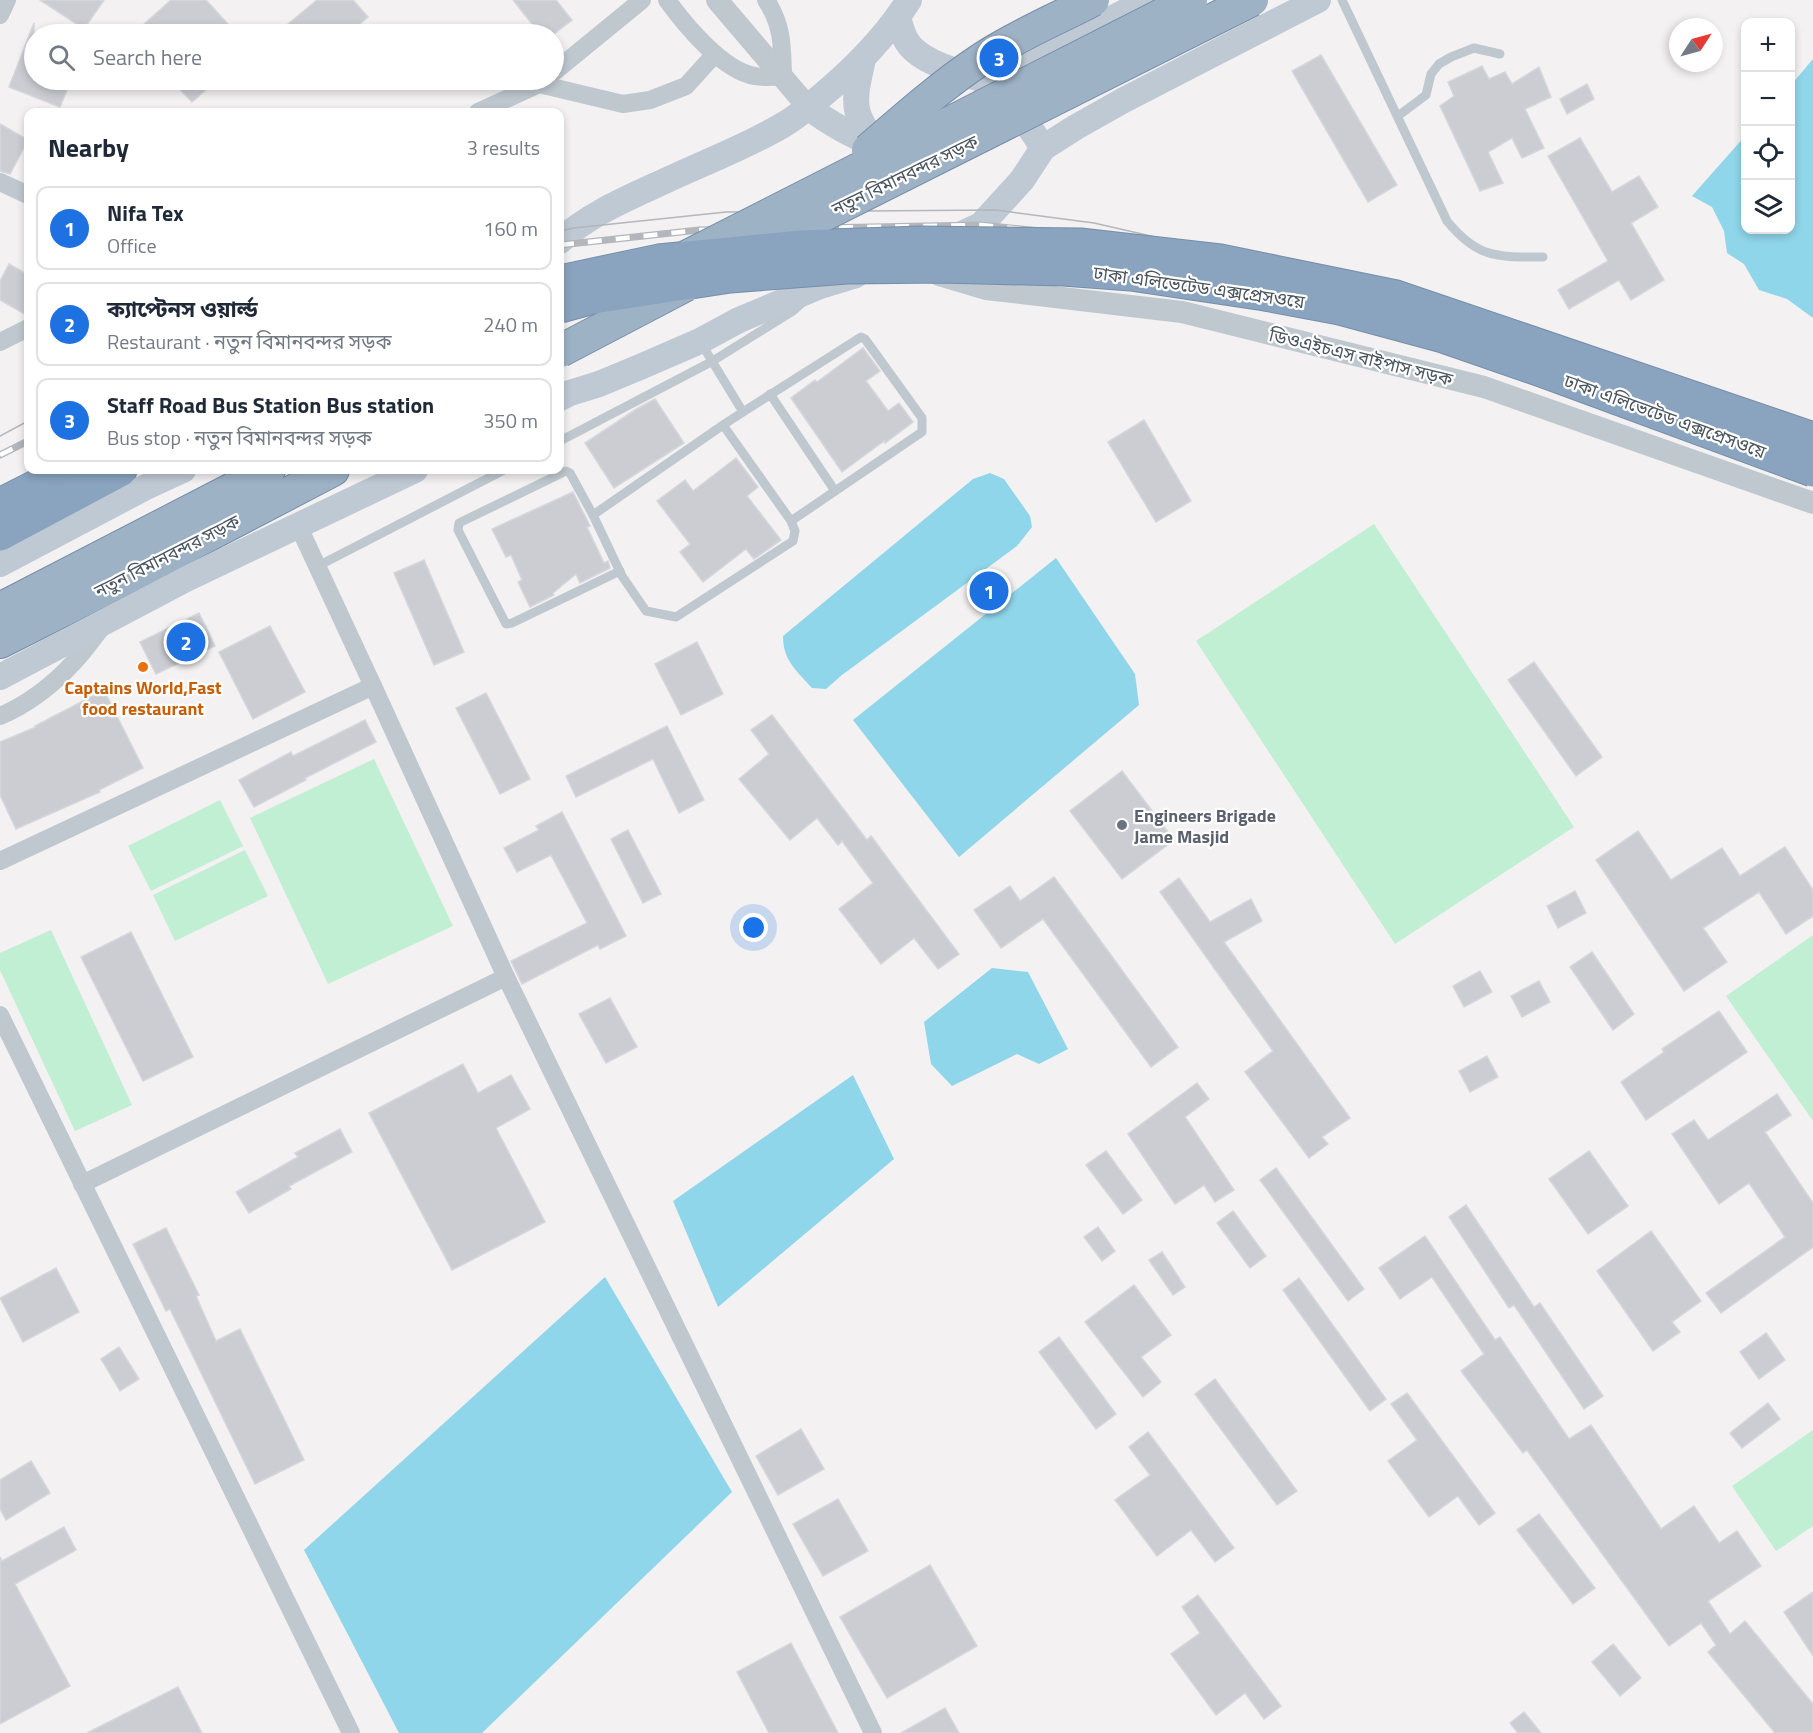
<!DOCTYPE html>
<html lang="en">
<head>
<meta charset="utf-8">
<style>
	:root { --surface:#fff; --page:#f6f6f7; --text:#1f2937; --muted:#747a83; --line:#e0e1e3; --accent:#1e71e0 }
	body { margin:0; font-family:"Titillium Web","Noto Sans Bengali",sans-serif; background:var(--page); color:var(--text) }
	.controls { position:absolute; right:18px; top:18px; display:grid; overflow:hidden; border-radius:12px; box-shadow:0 3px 9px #0003 }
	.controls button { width:54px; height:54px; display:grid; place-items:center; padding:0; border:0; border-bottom:2px solid var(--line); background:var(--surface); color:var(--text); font:30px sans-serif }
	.compass { position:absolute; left:1669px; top:18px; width:54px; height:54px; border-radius:50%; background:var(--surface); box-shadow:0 3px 9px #0003; rotate:54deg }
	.you { position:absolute; left:754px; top:928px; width:21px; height:21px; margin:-15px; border:4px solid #fff; border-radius:50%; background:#1a73e8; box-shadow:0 0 0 9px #1a73e833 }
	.badge { display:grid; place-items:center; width:39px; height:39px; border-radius:50%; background:var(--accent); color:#fff; font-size:20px; font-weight:700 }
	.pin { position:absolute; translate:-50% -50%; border:3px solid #fff; box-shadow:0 2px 6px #0006 }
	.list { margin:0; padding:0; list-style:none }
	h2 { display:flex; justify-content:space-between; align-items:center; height:78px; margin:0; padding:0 24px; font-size:26px }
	h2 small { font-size:20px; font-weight:400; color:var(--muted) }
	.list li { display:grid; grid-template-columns:39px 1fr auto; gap:18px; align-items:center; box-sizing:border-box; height:84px; margin:0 12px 12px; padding:0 12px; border:2px solid var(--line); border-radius:12px }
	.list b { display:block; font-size:22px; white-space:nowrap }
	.list p { margin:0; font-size:20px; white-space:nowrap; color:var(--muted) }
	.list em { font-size:20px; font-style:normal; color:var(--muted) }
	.icon { flex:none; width:33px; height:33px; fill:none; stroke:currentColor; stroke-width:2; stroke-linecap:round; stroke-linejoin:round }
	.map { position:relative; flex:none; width:1813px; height:1733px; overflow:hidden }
	.search { position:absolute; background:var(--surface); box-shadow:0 3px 9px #0003; left:24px; top:24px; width:540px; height:66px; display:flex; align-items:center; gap:15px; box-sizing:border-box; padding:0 21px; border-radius:33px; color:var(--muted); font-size:22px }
	.panel { position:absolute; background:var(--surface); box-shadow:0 3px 9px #0003; left:24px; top:108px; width:540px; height:366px; border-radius:12px }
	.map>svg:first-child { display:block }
	.green { fill:#c1efd3 }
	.water { fill:#90d6ea }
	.building { fill:#cbcdd3; stroke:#d5d7dc; stroke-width:1.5 }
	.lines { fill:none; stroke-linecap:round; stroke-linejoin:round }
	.trunk-casing { stroke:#758eaa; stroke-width:34 }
	.motorway-casing { stroke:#758eaa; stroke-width:35 }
	.service { stroke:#bfc8cf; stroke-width:9 }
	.minor { stroke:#bfc8cf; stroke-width:18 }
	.tertiary { stroke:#bfc8cf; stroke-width:22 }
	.secondary { stroke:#bfc9d4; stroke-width:26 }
	.trunk { stroke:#9eb2c6; stroke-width:32 }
	.motorway { stroke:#8aa3be; stroke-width:33 }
	.tram { stroke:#b3b6bb; stroke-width:1.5 }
	.rail-casing { stroke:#b3b6bb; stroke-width:7 }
	.rail { stroke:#fff; stroke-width:4.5; stroke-dasharray:14; stroke-linecap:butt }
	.trunk-bridge-casing { stroke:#758eaa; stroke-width:34; stroke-linecap:butt }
	.motorway-bridge-casing { stroke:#758eaa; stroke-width:35; stroke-linecap:butt }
	.trunk-bridge { stroke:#9eb2c6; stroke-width:32 }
	.motorway-bridge { stroke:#8aa3be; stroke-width:33 }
	.food-dot { fill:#e8710a; stroke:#fff; stroke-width:2 }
	.worship-dot { fill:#6b7280; stroke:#fff; stroke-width:2 }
	.labels { text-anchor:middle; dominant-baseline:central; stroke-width:4.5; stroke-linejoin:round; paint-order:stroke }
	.street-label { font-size:18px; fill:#49545e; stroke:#fff }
	.food-label { font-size:18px; font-weight:bold; fill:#c56008; stroke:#fff }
	.worship-label { font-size:18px; font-weight:bold; fill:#5b616d; stroke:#fff; text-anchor:start }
</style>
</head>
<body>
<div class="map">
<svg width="1813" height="1733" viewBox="0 0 1813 1733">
	<rect width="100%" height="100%" fill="#f3f1f1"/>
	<g class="green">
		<path d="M1374,524L1574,827L1395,944L1196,641Z"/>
		<path d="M374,759L453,926L328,984L250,818Z"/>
		<path d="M220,800L243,846L151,891L128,846Z"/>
		<path d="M245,850L268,896L175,941L153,895Z"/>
		<path d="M51,930L132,1105L75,1131L0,970V953Z"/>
		<path d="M1813,935V1121L1726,996Z"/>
		<path d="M1813,1430V1526L1776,1551L1732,1486Z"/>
	</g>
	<g class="water">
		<path d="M1813,59V318L1787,299L1759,290L1744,264L1727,253L1724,231L1712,207L1692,196L1745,136L1746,230H1790L1791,85Z"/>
		<path d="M990,473L1004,479L1030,516L1032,527L1017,546L842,675L826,689L812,688C797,671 783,661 783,636L973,479Z"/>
		<path d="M1056,558L1135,674L1139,705L959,857L853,720Z"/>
		<path d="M992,968L1028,972L1068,1049L1039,1064L1017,1054L952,1086L931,1064L924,1022Z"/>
		<path d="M853,1075L894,1159L718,1307L673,1201Z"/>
		<path d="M605,1277L732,1492L482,1733H399L304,1550Z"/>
	</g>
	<g class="building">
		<path d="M40,0H104L84,29Z"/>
		<path d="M171,0H206L237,34H133Z"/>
		<path d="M317,0H353L368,17L348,34H297L288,24Z"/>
		<path d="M513,0H556L572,20L554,34H540Z"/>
		<path d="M34,23V80H71L60,107L9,87Z"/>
		<path d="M1321,55L1397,185L1368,202L1292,71Z"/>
		<path d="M1482,66L1489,79L1505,72L1512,84L1539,67L1551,97L1525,109L1544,148L1522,158L1512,138L1488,152L1503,183L1480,191L1440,106L1454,96L1448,82Z"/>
		<path d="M171,80H217L192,102Z"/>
		<path d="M1587,84L1594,99L1567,114L1560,99Z"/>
		<path d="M0,124L28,140L10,174L0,171Z"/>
		<path d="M1580,138L1612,192L1639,176L1658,207L1631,223L1664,280L1631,300L1619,280L1569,309L1558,290L1608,261L1548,156Z"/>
		<path d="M9,264L28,275V316L0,300V281Z"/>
		<path d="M863,348L880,371L866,381L888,411L899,403L913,422L885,443L884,441L842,472L791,398L815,380L817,382Z"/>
		<path d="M655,399L684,443L614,488L585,443L638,408Z"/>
		<path d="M1144,420L1191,501L1156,522L1108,442Z"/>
		<path d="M736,458L758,487L747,496L781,540L754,559L746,549L703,582L680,552L690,544L657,501L685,480L693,491Z"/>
		<path d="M573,492L590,526L587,527L604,563L608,561L610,568L580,583L576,574L553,593L554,595L530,607L518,582L522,580L511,555L506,557L492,529Z"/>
		<path d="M424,560L464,652L434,665L394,573Z"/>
		<path d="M199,613L215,646L156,674L140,642Z"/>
		<path d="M270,626L305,692L253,719L219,652Z"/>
		<path d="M697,642L723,694L681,715L655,664Z"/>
		<path d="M1534,662L1602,757L1576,776L1508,680Z"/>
		<path d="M104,690L143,768L99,790L100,792L16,829L0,795V742L36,727L35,726Z"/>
		<path d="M486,693L530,779L500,794L456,708Z"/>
		<path d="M772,715L867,840L871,836L959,954L938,969L914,938L881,964L839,909L873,883L842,841L838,845L817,818L790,840L739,779L769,754L751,730Z"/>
		<path d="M365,720L376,742L305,778L306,780L254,807L239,780L291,752L293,756Z"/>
		<path d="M667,726L704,800L679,813L653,759L576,797L566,776Z"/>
		<path d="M1122,771L1174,840L1122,879L1070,811Z"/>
		<path d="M562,812L626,936L600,949L598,945L522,984L511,961L587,923L551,855L517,872L504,848L539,830L536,826Z"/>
		<path d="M628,830L661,894L643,903L611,839Z"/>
		<path d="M1638,831L1671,880L1722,848L1740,876L1785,847L1813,890V916L1786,934L1759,892L1703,928L1727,962L1684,991L1596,860Z"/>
		<path d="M1054,877L1178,1047L1151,1067L1043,919L1001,948L974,910L1010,886L1020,901Z"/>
		<path d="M1179,878L1210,922L1251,899L1262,921L1224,942L1350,1118L1322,1137L1328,1144L1309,1158L1245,1072L1273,1051L1160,892Z"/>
		<path d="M1575,891L1586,913L1558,928L1547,906Z"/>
		<path d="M131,932L193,1057L143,1081L81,957Z"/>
		<path d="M1592,952L1634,1014L1613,1030L1570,967Z"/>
		<path d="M1480,971L1492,992L1464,1007L1453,986Z"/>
		<path d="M1539,981L1550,1002L1522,1017L1511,996Z"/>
		<path d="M610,998L637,1047L606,1063L579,1014Z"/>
		<path d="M1719,1011L1747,1052L1646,1120L1621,1082L1664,1052L1662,1049Z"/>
		<path d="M1487,1056L1498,1077L1470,1092L1459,1071Z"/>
		<path d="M463,1064L478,1093L511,1075L530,1109L496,1128L545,1222L452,1270L369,1113Z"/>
		<path d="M1197,1083L1209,1099L1185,1117L1234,1190L1215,1202L1204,1185L1175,1204L1128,1134Z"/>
		<path d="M1777,1094L1791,1115L1765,1132L1813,1203V1247L1721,1313L1706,1293L1785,1237L1749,1183L1719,1204L1672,1134L1694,1120L1708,1140Z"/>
		<path d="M340,1129L352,1152L289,1186L291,1189L249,1213L236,1192L298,1157L295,1153Z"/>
		<path d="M1106,1151L1142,1200L1123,1214L1086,1165Z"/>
		<path d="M1589,1151L1628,1206L1588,1234L1549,1179Z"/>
		<path d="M1276,1168L1364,1289L1348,1301L1260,1180Z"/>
		<path d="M1466,1205L1534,1307L1540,1303L1603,1396L1584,1409L1514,1305L1509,1308L1449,1217Z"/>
		<path d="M1233,1211L1266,1256L1250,1268L1217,1223Z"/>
		<path d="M1098,1227L1115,1251L1102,1261L1084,1237Z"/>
		<path d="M166,1228L199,1295L196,1296L216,1341L240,1329L304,1460L255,1484L170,1309L166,1311L133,1244Z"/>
		<path d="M1651,1231L1701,1301L1672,1322L1680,1332L1653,1351L1597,1271Z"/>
		<path d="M1425,1236L1495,1340L1500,1337L1569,1439L1591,1425L1661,1529L1694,1506L1719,1543L1737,1531L1761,1566L1708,1601L1730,1634L1745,1621L1813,1704V1733H1775L1708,1652L1716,1645L1701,1623L1669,1646L1527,1450L1523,1453L1461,1371L1484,1354L1432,1277L1400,1299L1379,1268Z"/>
		<path d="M1162,1252L1185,1287L1173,1295L1149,1260Z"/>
		<path d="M56,1268L79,1312L23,1342L0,1298Z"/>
		<path d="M1299,1278L1386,1399L1370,1411L1283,1290Z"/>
		<path d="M1134,1285L1171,1335L1141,1357L1161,1382L1143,1397L1085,1322Z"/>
		<path d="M1766,1333L1785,1360L1759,1379L1740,1352Z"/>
		<path d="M1059,1337L1116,1414L1096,1429L1039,1352Z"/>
		<path d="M119,1347L139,1379L120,1391L101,1359Z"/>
		<path d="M1215,1379L1297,1491L1277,1505L1195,1394Z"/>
		<path d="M1407,1393L1495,1513L1479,1525L1458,1496L1429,1517L1388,1461L1417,1440L1391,1404Z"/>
		<path d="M1768,1403L1780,1419L1742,1448L1730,1433Z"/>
		<path d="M801,1429L824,1469L778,1495L756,1456Z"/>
		<path d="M1148,1432L1234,1548L1215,1562L1191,1530L1157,1556L1115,1500L1150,1475L1129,1447Z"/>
		<path d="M31,1461L50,1493L6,1520L0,1509V1480Z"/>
		<path d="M838,1499L868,1551L823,1576L793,1524Z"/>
		<path d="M1539,1514L1595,1588L1573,1604L1517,1530Z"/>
		<path d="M64,1527L76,1550L15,1584L70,1686L0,1724V1557L2,1561Z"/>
		<path d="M930,1565L977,1646L887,1698L840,1617Z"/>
		<path d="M1813,1592V1656L1784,1612Z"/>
		<path d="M1198,1595L1281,1706L1264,1719L1245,1693L1216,1715L1171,1654L1200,1633L1182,1607Z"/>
		<path d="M791,1643L838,1733H769L737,1672Z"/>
		<path d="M1613,1644L1641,1678L1620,1696L1592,1662Z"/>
		<path d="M178,1687L202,1733H87Z"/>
		<path d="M945,1708L959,1733H901Z"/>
		<path d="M1524,1712L1541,1733H1518L1510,1723Z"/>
	</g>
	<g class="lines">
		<defs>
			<g id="trunk">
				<path d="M0,609L269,470"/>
				<path d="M0,642L115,584L333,470"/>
			</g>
			<g id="motorway">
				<path d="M0,505L69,470"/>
				<path d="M0,534L120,470"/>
			</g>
		</defs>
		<use href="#trunk" class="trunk-casing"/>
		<use href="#motorway" class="motorway-casing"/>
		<g class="service">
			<path d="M1342,0L1447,221C1478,259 1498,257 1543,257"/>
			<path d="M1398,116L1426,95L1431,74L1439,64L1451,57L1474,48L1500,54"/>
			<path d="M701,343L743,412L723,425L593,515L622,576L646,611L676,617L793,541L795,531L791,521L723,425"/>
			<path d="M770,394L835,491"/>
			<path d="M743,412L861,337L865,339L922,418V432L791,521"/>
			<path d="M560,441L711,362L793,311L802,303"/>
			<path d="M593,515L570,473L566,471L459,523L458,530L506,624L512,623L620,571"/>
			<path d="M318,566L504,470"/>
		</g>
		<g class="minor">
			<path d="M667,0C685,25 723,71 755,76C764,78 774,77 783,76C782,46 783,26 766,0"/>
			<path d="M0,15L7,0"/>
			<path d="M554,72L642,0"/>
			<path d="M478,112L539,84L623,104L650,100L686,86L715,54"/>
			<path d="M0,182L28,195"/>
			<path d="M0,342L28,328"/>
			<path d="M298,525L373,686"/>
			<path d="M0,716C27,705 54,684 73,663C84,652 93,638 103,626"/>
			<path d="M0,861L373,686L506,977L82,1184"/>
			<path d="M506,977L873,1733"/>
			<path d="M0,1015L351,1733"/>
		</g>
		<g class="tertiary">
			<path d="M717,0L808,107"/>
			<path d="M939,275L986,289L1182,312L1484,387L1813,503"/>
		</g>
		<g class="secondary">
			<path d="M898,17C900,25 902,33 906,40C919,64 965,73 989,82C1011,100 1028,124 1043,148"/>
			<path d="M863,59C854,100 849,114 880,147"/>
			<path d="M989,82L1148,0"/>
			<path d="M808,107C834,127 859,138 888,152"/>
			<path d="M560,241C589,214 630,197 667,180C705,162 746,147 783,125C796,118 808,107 819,98C854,69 885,38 909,0"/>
			<path d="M944,242L981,225L1022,180L1043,148L1076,127L1124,100L1318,0"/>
			<path d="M560,398L570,393L599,384L640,367L700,341L739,320L820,286L856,275"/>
			<path d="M0,564L146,487L183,470"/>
			<path d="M0,677L186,579L415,470"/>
		</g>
		<use href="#trunk" class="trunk"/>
		<use href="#motorway" class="motorway"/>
		<g class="tram">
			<path d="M560,231L574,228L726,212L996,210L1094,223L1256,260L1813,439"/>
			<path d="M0,436L28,421"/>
		</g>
		<defs>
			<g id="rail">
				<path d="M560,245L699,230L981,225L1091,236L1247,270L1813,457"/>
				<path d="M0,455L28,441"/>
			</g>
		</defs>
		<use href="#rail" class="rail-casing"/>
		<use href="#rail" class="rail"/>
		<defs>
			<g id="trunk-bridge">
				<path d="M868,150C905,118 942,85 983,58C1018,35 1057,19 1093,0"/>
				<path d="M754,250L1252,0"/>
				<path d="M686,257L1191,0"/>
				<path d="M560,351L686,285"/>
			</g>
			<g id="motorway-bridge">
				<path d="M560,282L659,261L800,247L921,243L1080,245L1220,261L1396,297L1813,439"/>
				<path d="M560,306L593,297L730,276L847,267L943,266L1063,269L1131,274L1265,294L1340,308L1440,335L1544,371L1813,470"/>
			</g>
		</defs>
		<use href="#trunk-bridge" class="trunk-bridge-casing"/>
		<use href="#motorway-bridge" class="motorway-bridge-casing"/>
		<use href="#trunk-bridge" class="trunk-bridge"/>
		<use href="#motorway-bridge" class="motorway-bridge"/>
	</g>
	<circle class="food-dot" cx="143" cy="667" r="6"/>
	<circle class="worship-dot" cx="1122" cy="825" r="6"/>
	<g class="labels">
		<g class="street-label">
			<text transform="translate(905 175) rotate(-26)">নতুন বিমানবন্দর সড়ক</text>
			<text transform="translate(1199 287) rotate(8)">ঢাকা এলিভেটেড এক্সপ্রেসওয়ে</text>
			<text transform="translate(1361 357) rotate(14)">ডিওএইচএস বাইপাস সড়ক</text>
			<text transform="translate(1665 416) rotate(20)">ঢাকা এলিভেটেড এক্সপ্রেসওয়ে</text>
			<text transform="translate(167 556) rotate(-27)">নতুন বিমানবন্দর সড়ক</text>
		</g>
		<g class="food-label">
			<text x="143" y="687">Captains World,Fast<tspan x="143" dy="21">food restaurant</tspan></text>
		</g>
		<g class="worship-label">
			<text x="1134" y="815">Engineers Brigade<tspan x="1134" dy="21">Jame Masjid</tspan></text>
		</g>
	</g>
</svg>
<div class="controls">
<button>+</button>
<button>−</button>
<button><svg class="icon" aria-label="locate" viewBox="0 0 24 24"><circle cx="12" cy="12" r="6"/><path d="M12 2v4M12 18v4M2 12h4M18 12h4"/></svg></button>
<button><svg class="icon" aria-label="layers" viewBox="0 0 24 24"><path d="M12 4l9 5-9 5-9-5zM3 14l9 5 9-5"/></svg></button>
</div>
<svg class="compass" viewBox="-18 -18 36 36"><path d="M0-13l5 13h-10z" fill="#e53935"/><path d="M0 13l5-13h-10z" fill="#747a83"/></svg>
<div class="you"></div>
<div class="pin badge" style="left:989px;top:591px">1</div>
<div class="pin badge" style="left:186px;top:642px">2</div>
<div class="pin badge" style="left:999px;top:58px">3</div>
<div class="search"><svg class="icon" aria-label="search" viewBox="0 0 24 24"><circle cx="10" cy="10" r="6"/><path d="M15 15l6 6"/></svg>Search here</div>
<section class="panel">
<h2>Nearby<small>3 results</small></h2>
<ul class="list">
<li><span class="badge">1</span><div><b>Nifa Tex</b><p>Office</p></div><em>160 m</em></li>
<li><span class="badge">2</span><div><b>ক্যাপ্টেনস ওয়ার্ল্ড</b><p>Restaurant · নতুন বিমানবন্দর সড়ক</p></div><em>240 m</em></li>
<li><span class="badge">3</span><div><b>Staff Road Bus Station Bus station</b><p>Bus stop · নতুন বিমানবন্দর সড়ক</p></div><em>350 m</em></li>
</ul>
</section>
</div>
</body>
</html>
